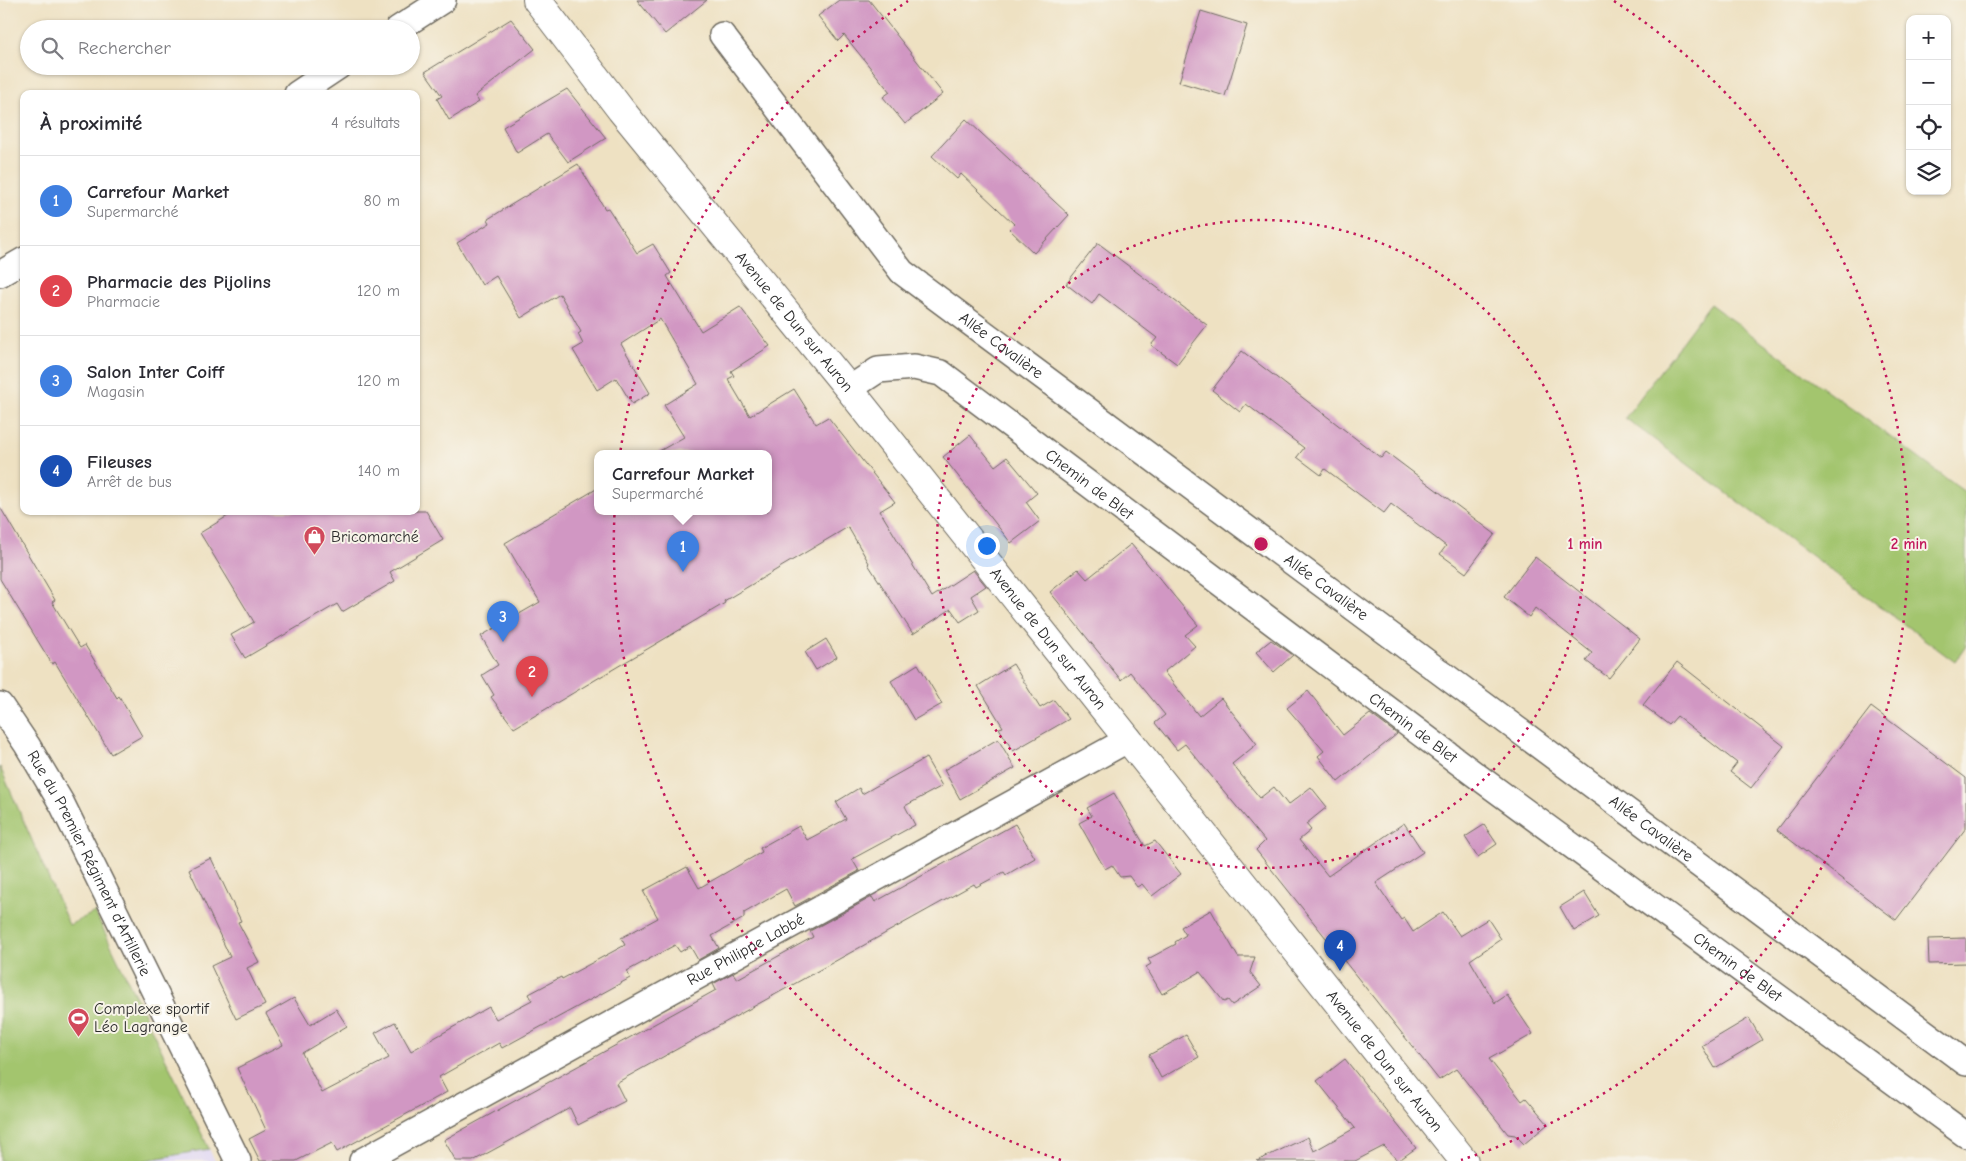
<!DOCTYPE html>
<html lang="fr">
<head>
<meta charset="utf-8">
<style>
	:root { --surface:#fff; --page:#f7f7f7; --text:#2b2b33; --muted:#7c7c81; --line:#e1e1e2; --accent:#d1495b }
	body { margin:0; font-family:"Comic Neue",sans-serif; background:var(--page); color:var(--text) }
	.controls { position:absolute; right:15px; top:15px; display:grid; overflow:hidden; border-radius:10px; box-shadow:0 1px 4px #0004 }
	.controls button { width:45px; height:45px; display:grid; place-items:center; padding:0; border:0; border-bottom:1px solid var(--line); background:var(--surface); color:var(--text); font:25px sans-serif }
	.you { position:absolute; left:986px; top:545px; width:18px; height:18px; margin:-12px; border:4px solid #fff; border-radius:50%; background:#1a73e8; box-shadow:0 0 0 8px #1a73e833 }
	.badge { display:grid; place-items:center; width:32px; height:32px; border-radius:50%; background:var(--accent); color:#fff; font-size:16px; font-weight:700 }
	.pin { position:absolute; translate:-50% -41px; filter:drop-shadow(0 1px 2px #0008) }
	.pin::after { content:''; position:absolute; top:26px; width:18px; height:15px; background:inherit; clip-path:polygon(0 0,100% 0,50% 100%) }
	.popup { position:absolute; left:594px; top:450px; width:178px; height:65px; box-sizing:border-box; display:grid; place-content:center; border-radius:10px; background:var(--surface); filter:drop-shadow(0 1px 4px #0005); font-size:16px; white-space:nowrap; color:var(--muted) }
	.popup b { font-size:19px; color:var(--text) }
	.popup::after { content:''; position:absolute; left:50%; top:100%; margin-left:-10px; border:10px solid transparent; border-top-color:var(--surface) }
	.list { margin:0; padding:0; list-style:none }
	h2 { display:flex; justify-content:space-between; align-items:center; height:65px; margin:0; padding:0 20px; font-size:21px }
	h2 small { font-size:16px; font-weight:400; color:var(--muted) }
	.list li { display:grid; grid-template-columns:32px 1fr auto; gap:15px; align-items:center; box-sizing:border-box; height:90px; padding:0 20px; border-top:1px solid var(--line) }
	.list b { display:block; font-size:19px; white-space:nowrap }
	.list p { margin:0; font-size:16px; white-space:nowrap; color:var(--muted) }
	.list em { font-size:16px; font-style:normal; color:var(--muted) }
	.icon { flex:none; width:28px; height:28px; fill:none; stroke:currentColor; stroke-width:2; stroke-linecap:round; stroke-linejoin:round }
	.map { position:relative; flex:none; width:1966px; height:1161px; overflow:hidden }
	.search { position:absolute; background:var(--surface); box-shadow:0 1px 4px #0004; left:20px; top:20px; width:400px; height:55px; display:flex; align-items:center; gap:12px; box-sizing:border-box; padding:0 18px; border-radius:28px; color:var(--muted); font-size:19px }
	.panel { position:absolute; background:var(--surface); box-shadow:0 1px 4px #0004; left:20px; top:90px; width:400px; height:425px; border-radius:10px }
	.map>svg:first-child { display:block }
	.built { fill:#ded5f6 }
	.green { fill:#a3c56e; stroke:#67784c }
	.building { fill:#d197c3 }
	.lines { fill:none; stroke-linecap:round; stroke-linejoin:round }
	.minor-casing { stroke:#6f6b60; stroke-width:28 }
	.primary-casing { stroke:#6f6b60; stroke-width:30 }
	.minor { stroke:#fff; stroke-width:25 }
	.primary { stroke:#fff; stroke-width:28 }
	.ring { fill:none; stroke:#c2185b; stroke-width:2.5; stroke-dasharray:2.5 5 }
	.labels { text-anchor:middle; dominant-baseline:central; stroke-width:4; stroke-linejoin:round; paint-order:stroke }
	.street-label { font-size:16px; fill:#2b2b2b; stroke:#f7f3e8 }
	.poi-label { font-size:16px; fill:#2b2b2b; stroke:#f7f3e8; text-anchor:start }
	.centre { fill:#c2185b; stroke:#f7f3e8; stroke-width:2.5 }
	.ring-label { font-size:15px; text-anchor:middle; font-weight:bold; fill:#c2185b; stroke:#f7f3e8; stroke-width:4; stroke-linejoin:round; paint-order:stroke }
</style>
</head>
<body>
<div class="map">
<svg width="1966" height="1161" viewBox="0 0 1966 1161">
	<rect width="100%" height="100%" fill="#f7f3e8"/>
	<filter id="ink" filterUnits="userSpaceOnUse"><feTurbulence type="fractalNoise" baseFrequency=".02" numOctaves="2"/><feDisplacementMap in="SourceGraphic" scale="10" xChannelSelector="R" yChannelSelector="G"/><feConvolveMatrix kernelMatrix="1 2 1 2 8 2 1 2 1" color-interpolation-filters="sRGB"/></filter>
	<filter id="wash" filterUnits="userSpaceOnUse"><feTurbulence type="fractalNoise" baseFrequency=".0096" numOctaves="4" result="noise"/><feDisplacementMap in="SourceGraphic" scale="20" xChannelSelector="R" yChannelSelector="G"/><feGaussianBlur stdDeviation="1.12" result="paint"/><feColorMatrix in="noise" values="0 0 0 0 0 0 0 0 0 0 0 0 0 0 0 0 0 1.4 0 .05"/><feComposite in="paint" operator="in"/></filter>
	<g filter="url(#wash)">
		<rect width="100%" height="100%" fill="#eee1c2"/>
		<path class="built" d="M209,1149L215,1161H142Z"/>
		<g class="green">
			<path d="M1710,304L1966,493V646L1955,662L1625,418Z"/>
			<path d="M0,767L69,925L95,912L209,1149L142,1161H0Z"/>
		</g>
		<g id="blocks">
			<g class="building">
				<path d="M637,0H707L665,34Z"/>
				<path d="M839,0H869L943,94L905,124L883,97L890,92L844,35L838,41L818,16Z"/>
				<path d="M1201,11L1247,25L1225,96L1179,82Z"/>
				<path d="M511,19L535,49L475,96L479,102L449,120L437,99L442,96L425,72Z"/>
				<path d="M567,89L606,138L568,162L547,134L517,153L503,127Z"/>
				<path d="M966,119L1069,215L1034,253L1009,229L1014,224L961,174L957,179L932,156Z"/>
				<path d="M578,164L605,209L608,208L637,253L653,244L671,273L667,276L701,331L740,307L770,346L731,371L734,376L728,379L750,416L794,389L816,424L828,417L895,502L880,511L932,597L973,570L986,586L971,596L979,610L960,622L951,609L913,634L868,564L869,563L848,527L724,601L725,603L514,728L491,697L494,695L482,675L498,665L481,636L540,602L505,543L598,488V511H768V453H656L684,437L664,405L698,384L660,319L621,344L650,393L632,404L616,378L597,390L573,350L583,344L578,334L581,332L560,294L521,318L496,276L482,285L457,243L490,223L488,219Z"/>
				<path d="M1098,243L1207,325L1177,364L1151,345L1157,338L1099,294L1092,304L1066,284Z"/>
				<path d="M1242,351L1381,458L1386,452L1495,534L1466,573L1440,554L1446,546L1391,504L1384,513L1325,469L1321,475L1297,457L1304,448L1246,404L1240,412L1212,390Z"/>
				<path d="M970,435L995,466L1007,457L1037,493L1026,502L1040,521L1011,543L943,457Z"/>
				<path d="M0,507L55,600L52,602L80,648L85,645L117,698L119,696L142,736L111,754L55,662L52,664L0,579Z"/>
				<path d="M236,511H426L443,540L390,572L395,581L342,612L337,604L245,658L231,635L254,622L200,533Z"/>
				<path d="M1131,544L1198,625L1185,635L1195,646L1164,672L1199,716L1221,698L1257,744L1232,764L1260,798L1274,787L1288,805L1311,787L1327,807L1306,824L1311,830L1299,840L1328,876L1404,823L1423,852L1376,883L1401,920L1404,918L1413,932L1443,912L1460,936L1488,919L1501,939L1470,960L1495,1003L1507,995L1533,1034L1489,1059L1522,1101L1526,1098L1548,1124L1524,1144L1515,1135L1508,1134L1456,1069L1439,1080L1256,850L1265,841L1185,744L1177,750L1155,723L1165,715L1130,672L1121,680L1050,592L1078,569L1087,579Z"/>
				<path d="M1535,557L1640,639L1609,678L1586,661L1592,653L1535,608L1529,617L1504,597Z"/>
				<path d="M826,639L837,657L816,670L805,652Z"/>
				<path d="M1271,640L1293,655L1274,672L1256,652Z"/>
				<path d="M1677,662L1784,746L1751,788L1730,772L1737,763L1677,716L1669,725L1643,705Z"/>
				<path d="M918,664L942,704L914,720L891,681Z"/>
				<path d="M1013,664L1040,708L1054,700L1069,719L1013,751L999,728L1003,727L978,686Z"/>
				<path d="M1308,691L1343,735L1370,714L1397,734L1338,782L1318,756L1324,751L1287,708Z"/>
				<path d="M1871,707L1966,778V828L1896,920L1777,830Z"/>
				<path d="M998,739L1015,768L960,799L944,770Z"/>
				<path d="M926,758L942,786L905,806L915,825L852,859L859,871L795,906L786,889L744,913V918L712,936L719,948L698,960L690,946L680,952L675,945L627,971L630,978L610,989L502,1048L499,1043L439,1077L447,1092L337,1152L332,1143L296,1161H260L249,1139L266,1130L237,1068L283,1045L266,1014L294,998L310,1025L336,1009L347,1026L302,1053L322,1093L389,1058L375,1033L395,1022L411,1051L489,1007L496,1019L532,1000L529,994L561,977L562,979L625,945L621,938L658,918L643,891L687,867L699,888L762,852L760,848L799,826L807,840L846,819L836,802L859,788L862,794Z"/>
				<path d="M1114,793L1145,846L1155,841L1181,874L1152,896L1142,884L1137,887L1129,876L1120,877L1112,865L1105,869L1079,823L1092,816L1087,808Z"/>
				<path d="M1015,824L1035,858L1006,875L1004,872L976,887L974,884L616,1083L625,1101L578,1125L570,1108L473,1161H456L444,1140L453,1135L716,990L713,984L733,973L737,979L813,937L810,931L872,897L875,902Z"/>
				<path d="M1484,825L1497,844L1478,857L1465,837Z"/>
				<path d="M211,858L241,921L238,922L259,962L247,968L265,1005L236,1019L211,966L230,957L189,869Z"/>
				<path d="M1584,892L1599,916L1574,931L1560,907Z"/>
				<path d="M1211,910L1238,957H1255L1250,972L1261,986L1232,1005L1228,1000L1224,1002L1200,972L1162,994L1146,967L1151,964L1148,959L1176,944L1175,942L1186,935L1181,927Z"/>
				<path d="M1966,938V963L1929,964L1928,939Z"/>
				<path d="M1749,1018L1762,1040L1715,1068L1702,1046Z"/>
				<path d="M1186,1035L1199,1057L1161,1078L1149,1055Z"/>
				<path d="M1345,1059L1416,1148L1398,1161L1384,1146L1355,1161H1257L1308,1137L1314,1151L1355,1128L1317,1081Z"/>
			</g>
		</g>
	</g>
	<g filter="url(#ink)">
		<use href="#blocks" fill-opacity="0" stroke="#6f6b60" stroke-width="1"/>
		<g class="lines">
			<defs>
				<g id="minor">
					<path d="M398,29L443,0"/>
					<path id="s1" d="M722,35L902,272L1966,1063"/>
					<path d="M297,94L339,66"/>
					<path d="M0,274L24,260"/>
					<path id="s2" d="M849,389L878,370L914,367L941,373L1473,773L1966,1135"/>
					<path id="s3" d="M0,705L27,745L62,804L238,1161"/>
					<path id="s4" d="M362,1161L1129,739"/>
				</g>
				<g id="primary">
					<path id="s5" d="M537,0L621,110L849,389L1464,1161"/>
				</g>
			</defs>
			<use href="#minor" class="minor-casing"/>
			<use href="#primary" class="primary-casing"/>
			<use href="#minor" class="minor"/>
			<use href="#primary" class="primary"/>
		</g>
	</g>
	<g class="ring">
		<circle cx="1261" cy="544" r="324"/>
		<path d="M1061 1160A648 648 0 0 1 908 1M1614 1A648 648 0 0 1 1461 1160"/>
	</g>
	<defs>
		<symbol id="shop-pin" viewBox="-11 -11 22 30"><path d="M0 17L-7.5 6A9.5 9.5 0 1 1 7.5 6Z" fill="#d1495b" stroke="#f7f3e8"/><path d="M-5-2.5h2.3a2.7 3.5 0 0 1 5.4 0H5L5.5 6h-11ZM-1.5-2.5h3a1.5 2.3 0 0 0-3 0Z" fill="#fff"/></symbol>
		<symbol id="stadium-pin" viewBox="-11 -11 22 30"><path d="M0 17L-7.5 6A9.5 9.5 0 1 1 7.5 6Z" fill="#d1495b" stroke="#f7f3e8"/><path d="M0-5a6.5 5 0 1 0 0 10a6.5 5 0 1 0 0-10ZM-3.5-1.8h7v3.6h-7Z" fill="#fff"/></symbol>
	</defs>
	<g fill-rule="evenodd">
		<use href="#shop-pin" x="302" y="524" width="25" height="34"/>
		<use href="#stadium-pin" x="66" y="1006" width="25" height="34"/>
	</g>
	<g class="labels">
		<g class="street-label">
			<text stroke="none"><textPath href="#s5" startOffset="412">Avenue de Dun sur Auron</textPath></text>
			<text stroke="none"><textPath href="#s1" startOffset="421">Allée Cavalière</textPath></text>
			<text stroke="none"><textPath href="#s2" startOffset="284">Chemin de Blet</textPath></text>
			<text stroke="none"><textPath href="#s1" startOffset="826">Allée Cavalière</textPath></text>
			<text stroke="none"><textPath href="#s5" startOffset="818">Avenue de Dun sur Auron</textPath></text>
			<text stroke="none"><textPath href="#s2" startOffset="689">Chemin de Blet</textPath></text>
			<text stroke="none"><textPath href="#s1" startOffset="1231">Allée Cavalière</textPath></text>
			<text stroke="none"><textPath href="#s3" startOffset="182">Rue du Premier Régiment d'Artillerie</textPath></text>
			<text stroke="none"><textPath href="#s4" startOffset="438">Rue Philippe Labbé</textPath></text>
			<text stroke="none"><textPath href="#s2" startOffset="1092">Chemin de Blet</textPath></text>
			<text stroke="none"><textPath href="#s5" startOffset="1358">Avenue de Dun sur Auron</textPath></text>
		</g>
		<g class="poi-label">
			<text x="331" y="537">Bricomarché</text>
			<text x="94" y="1009">Complexe sportif<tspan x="94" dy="18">Léo Lagrange</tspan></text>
		</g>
	</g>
	<circle cx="1261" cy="544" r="8" class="centre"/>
	<g class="ring-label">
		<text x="1585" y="549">1 min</text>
		<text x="1909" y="549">2 min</text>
	</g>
</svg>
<div class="controls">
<button>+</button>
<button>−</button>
<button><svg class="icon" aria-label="locate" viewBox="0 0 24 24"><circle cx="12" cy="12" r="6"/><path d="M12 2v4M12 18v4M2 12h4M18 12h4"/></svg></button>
<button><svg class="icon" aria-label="layers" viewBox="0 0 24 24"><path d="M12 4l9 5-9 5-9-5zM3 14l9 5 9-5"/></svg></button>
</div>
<div class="you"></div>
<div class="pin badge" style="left:683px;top:572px;background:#3f7fe0">1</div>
<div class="popup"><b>Carrefour Market</b>Supermarché</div>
<div class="pin badge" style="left:532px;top:697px;background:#e0444e">2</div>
<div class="pin badge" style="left:503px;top:642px;background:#3f7fe0">3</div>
<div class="pin badge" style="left:1340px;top:971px;background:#1a4fb4">4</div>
<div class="search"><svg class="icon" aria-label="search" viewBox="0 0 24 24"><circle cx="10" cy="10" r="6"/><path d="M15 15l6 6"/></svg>Rechercher</div>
<section class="panel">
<h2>À proximité<small>4 résultats</small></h2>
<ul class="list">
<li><span class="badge" style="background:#3f7fe0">1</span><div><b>Carrefour Market</b><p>Supermarché</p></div><em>80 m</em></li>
<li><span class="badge" style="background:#e0444e">2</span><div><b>Pharmacie des Pijolins</b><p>Pharmacie</p></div><em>120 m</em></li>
<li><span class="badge" style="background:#3f7fe0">3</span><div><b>Salon Inter Coiff</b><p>Magasin</p></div><em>120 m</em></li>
<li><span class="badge" style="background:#1a4fb4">4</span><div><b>Fileuses</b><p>Arrêt de bus</p></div><em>140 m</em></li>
</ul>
</section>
</div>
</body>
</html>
